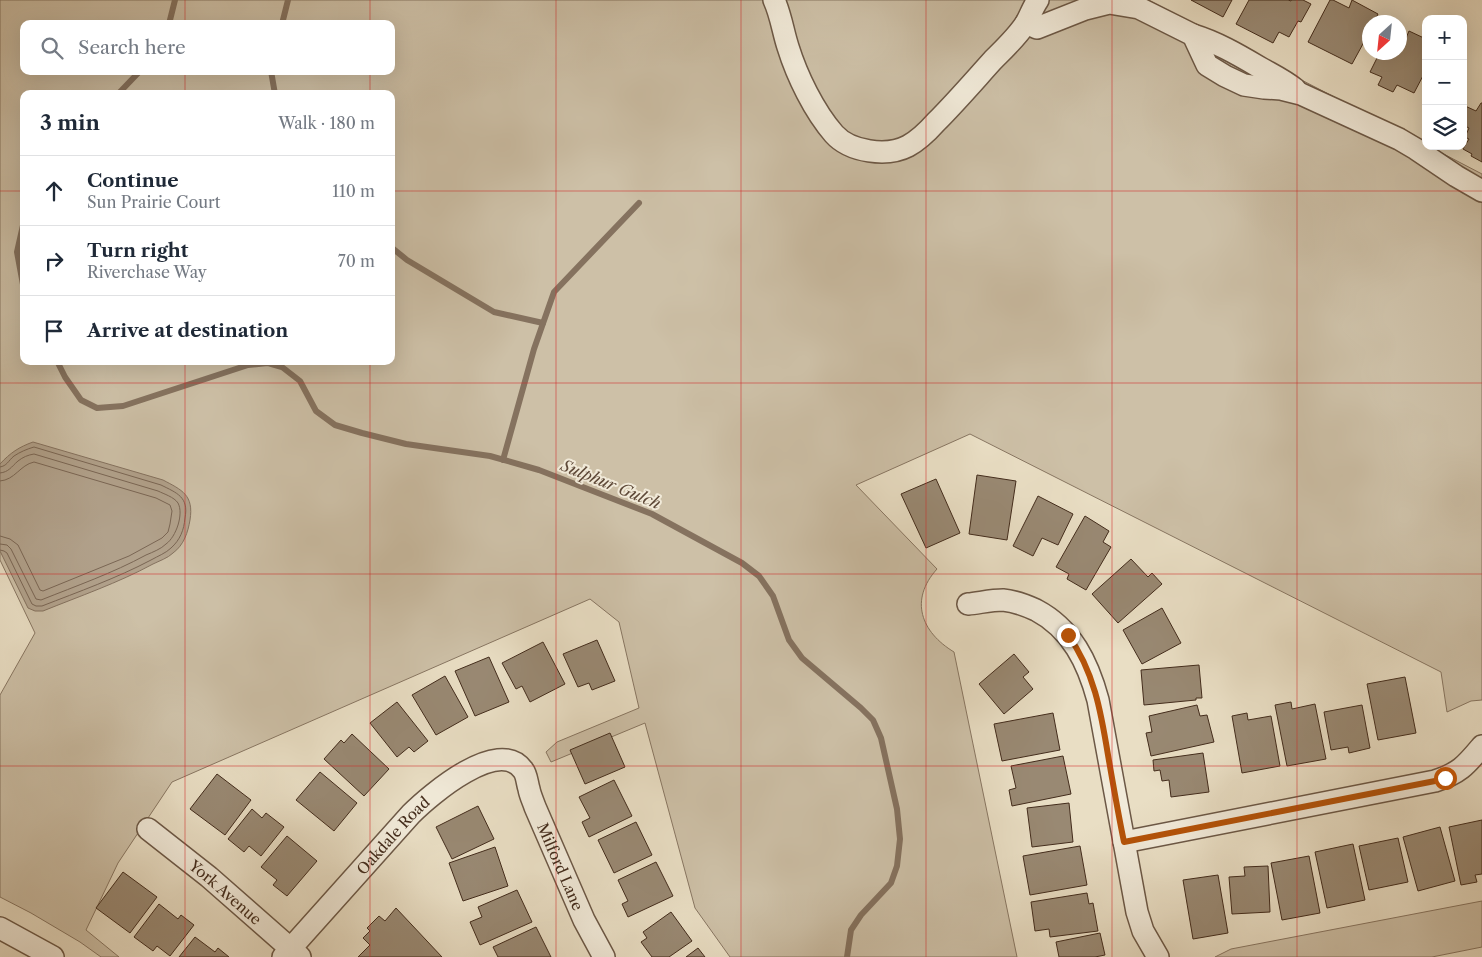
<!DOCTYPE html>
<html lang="en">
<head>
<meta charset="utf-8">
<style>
	:root { --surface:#fff; --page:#f6f6f7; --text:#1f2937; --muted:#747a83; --line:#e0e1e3 }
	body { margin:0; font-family:"Libre Caslon Text",serif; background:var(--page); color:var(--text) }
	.controls { position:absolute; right:15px; top:15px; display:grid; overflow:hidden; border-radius:10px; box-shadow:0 5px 20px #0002 }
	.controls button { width:45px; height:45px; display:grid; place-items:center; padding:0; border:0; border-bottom:1px solid var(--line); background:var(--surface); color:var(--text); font:25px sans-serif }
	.compass { position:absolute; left:1362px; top:15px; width:45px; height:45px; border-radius:50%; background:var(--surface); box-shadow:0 5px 20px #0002; rotate:207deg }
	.stop { position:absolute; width:15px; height:15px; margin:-11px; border:4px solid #b45309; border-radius:50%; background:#fff }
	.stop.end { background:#b45309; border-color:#fff; box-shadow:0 1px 5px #0008 }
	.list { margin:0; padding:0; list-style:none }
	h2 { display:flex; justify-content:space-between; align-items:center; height:65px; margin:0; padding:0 20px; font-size:21px }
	h2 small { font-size:16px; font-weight:400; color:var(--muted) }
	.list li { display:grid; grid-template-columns:32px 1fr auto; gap:15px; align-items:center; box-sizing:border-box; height:70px; padding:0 20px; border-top:1px solid var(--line) }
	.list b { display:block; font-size:19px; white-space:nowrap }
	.list p { margin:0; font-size:16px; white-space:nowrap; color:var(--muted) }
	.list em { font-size:16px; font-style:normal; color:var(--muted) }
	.icon { flex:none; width:28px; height:28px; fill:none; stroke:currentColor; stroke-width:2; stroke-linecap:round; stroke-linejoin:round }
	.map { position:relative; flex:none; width:1482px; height:957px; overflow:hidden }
	.search { position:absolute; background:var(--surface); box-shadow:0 5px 20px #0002; left:20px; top:20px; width:375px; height:55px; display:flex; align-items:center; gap:12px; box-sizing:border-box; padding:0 18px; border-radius:10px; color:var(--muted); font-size:19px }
	.panel { position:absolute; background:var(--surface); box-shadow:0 5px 20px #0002; left:20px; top:90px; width:375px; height:275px; border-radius:10px }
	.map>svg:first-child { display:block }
	.green { fill:#cdc0a7; stroke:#887662; fill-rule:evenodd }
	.water { fill:#b1a18b; stroke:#85725f }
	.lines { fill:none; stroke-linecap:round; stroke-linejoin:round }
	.shore { stroke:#7a6654; stroke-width:1 }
	.stream { stroke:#85725f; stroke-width:6 }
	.building { fill:#998973; stroke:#432c1c }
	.minor-casing { stroke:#6c5846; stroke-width:24 }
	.minor { stroke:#f1ead9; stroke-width:21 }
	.route { stroke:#b45309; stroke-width:6 }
	.grid { fill:none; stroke:#d62828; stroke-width:1; stroke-opacity:0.55 }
	.labels { text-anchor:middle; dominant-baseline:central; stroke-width:4; stroke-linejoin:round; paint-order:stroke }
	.street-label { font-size:15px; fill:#432c1c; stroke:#f1ead9 }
	.water-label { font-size:16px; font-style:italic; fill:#5e4938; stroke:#f1ead9 }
</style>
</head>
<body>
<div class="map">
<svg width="1482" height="957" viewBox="0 0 1482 957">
	<rect width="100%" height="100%" fill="#e9dec4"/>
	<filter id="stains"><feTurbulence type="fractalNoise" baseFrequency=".004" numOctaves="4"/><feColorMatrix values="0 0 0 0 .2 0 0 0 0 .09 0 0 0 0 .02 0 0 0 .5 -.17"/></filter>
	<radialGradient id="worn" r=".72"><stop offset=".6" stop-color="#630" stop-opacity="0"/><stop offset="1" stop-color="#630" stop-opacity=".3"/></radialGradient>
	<g class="green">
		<path d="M0,0H1148L1482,174V700L1471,701L1447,712L1441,672L970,434L856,485L937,569C909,600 921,632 954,652L1017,957H730L695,908L645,723L551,762L546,752L557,742L639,708L619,622L590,599L172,782L118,863L86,930L119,957H101L80,942L31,913L0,897V695L35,633L0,560ZM24,24H391V71H24ZM24,94H391V361H24Z"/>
		<path d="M1482,901V947L1432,957H1215L1231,949Z"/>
	</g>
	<path class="water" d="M33,442L163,480C182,490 194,495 190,520C188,532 184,545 173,553C168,558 159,561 153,564C118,583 80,596 43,611H35L28,608L0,551V464C10,453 19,447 33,442Z"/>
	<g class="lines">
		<g class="shore">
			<path d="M0,467C7,466 8,461 14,456C20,452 27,449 34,447L161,485C177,493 189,497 185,518C184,530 180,540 171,548C166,553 158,556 151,560C117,578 78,592 42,606H36L32,604L7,553L4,551L0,550"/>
			<path d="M0,473C9,472 11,467 18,461C23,457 28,455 34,454L158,491C164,494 174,497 178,503C184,514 176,537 166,544C161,549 153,552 146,555C113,573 76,586 41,600L36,599L11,549L7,545L0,544"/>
			<path d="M0,481C15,480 20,465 34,462L156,498L170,505L172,511L170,524L168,532L162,538L129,556L43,591L40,590L18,545L10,539L0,536"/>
		</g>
		<g class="stream">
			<path d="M169,24L175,0"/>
			<path d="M282,24L288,0"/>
			<path d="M271,71L275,94"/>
			<path d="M118,94L140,71"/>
			<path d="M24,221L17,252L24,290"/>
			<path d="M391,247L407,260L494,312L543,323"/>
			<path d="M57,361L65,377L81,400L97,408L123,406L248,365L268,363L282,367L300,381L316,411L335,425L362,433L406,444L490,456L539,470L652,514L742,563L759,576L773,596L789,640L802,658L861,708L873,720L881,738L897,809L900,839L897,866L891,883L861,915L851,930L847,957"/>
			<path d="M503,460L534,349L554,292L639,203"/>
		</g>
	</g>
	<g class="building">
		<path d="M1191,0H1232L1223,17Z"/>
		<path d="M1249,0H1288L1291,1V0H1303L1311,4L1301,22L1298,21L1289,37L1279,32L1273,43L1236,24Z"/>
		<path d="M1330,0H1333L1349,8L1352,0L1378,14L1374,22H1370V31L1352,64L1308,42Z"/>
		<path d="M1409,31L1426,39V70L1414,93L1397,85L1393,92L1378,85L1382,77L1370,72L1380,52H1400Z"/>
		<path d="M1481,103H1482V162L1471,156L1472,154L1463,149L1469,139L1465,137L1469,128L1463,125V105L1476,111Z"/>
		<path d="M977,475L1016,481L1007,540L969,534Z"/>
		<path d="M936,479L960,533L926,548L901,494Z"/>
		<path d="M1038,496L1073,514L1058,545L1042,538L1033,556L1013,546Z"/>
		<path d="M1085,516L1109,531L1103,542L1111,547L1086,590L1067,579L1069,574L1056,567Z"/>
		<path d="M1131,559L1148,577L1152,573L1162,584L1118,623L1092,594Z"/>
		<path d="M1162,608L1181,643L1142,664L1123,630Z"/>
		<path d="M597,640L615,681L592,690L589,683L578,687L563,654Z"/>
		<path d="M543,642L565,684L530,702L522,686L516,689L502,663Z"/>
		<path d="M1014,654L1029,672L1023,677L1033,689L1004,714L979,684Z"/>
		<path d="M489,657L509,702L475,716L455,671Z"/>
		<path d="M1199,665L1202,698H1196V700L1144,705L1141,670Z"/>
		<path d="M445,676L468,717L436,735L412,695Z"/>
		<path d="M1405,677L1416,733L1378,740L1367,684Z"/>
		<path d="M397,702L428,741L414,752L409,747L397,757L370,723Z"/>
		<path d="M1291,702L1292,709L1315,704L1326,759L1287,766L1275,705Z"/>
		<path d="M1197,705L1200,716L1207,715L1214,742L1151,756L1146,733L1152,732L1149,716Z"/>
		<path d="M1362,705L1370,748L1349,753L1348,747L1331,750L1324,712Z"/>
		<path d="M1053,713L1060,750L1002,761L994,724Z"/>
		<path d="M1247,713L1248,720L1271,716L1280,766L1242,773L1232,716Z"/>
		<path d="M610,733L625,767L585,784L570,750Z"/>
		<path d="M352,734L389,769L364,796L324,759L341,740L344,743Z"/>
		<path d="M1203,753L1209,792L1171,797L1169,780L1162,781L1160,770L1154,771L1153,760Z"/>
		<path d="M1063,756L1071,794L1012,806L1009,790L1016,788L1011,766Z"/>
		<path d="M320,772L357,803L334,831L296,800Z"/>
		<path d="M217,774L251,800L225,835L190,809Z"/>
		<path d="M614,780L632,816L589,837L582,822L590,818L579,797Z"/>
		<path d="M1069,803L1073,842L1032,847L1027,808Z"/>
		<path d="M478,806L494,839L452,859L436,827Z"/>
		<path d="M252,809L262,818L266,813L284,827L261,856L249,846L244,852L228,839Z"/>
		<path d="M1482,820V874L1475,875L1477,882L1461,885L1449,827Z"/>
		<path d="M636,822L652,855L614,873L598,840Z"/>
		<path d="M1440,827L1455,881L1418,891L1403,837Z"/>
		<path d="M287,836L317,861L287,896L273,885L277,880L261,867Z"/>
		<path d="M1398,838L1408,882L1369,890L1359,846Z"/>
		<path d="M1353,844L1365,900L1327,908L1315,852Z"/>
		<path d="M1080,846L1087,885L1030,895L1023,856Z"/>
		<path d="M495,847L508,886L463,901L449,863Z"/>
		<path d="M1309,856L1320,913L1282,920L1271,863Z"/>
		<path d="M656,862L673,896L628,917L622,904L628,901L618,880Z"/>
		<path d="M1268,866L1270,912L1232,914L1229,877L1245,876L1244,867Z"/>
		<path d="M123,872L157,897L130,933L96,908Z"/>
		<path d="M1218,875L1228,933L1193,939L1183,880Z"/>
		<path d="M517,890L532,922L480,945L470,922L482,917L478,907Z"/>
		<path d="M1087,893L1089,904L1093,903L1098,931L1050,937L1049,929L1035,931L1031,902Z"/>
		<path d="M159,904L178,919L181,915L194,925L170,956L157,946L153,951L134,937Z"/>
		<path d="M396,908L442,957H358L370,945L363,938L370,931L367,928L379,916L385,921Z"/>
		<path d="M671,912L692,941L669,957H652L641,942L647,938L643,932Z"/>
		<path d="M536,927L551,957H498L493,947Z"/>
		<path d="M1100,933L1105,955L1095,957H1059L1056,942Z"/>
		<path d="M195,937L215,952L218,948L229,957H179Z"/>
		<path d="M698,948L705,957H686Z"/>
	</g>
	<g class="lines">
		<defs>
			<g id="minor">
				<path d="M774,0C781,15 783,32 788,47C797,76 814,111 834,134C850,152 887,157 908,146C919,140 928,131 936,122C956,102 974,81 993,60C1004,49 1017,37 1026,23C1030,16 1033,7 1038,0"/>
				<path d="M1026,23L1037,28L1085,9L1109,3L1139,8L1193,35L1207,65L1225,76L1244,85L1264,88L1281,89L1301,94L1399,139L1416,149L1456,176L1482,191"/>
				<path d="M1193,35C1216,42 1237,54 1259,67C1271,74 1284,80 1295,89"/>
				<path d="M968,604C979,603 991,600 1003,600C1014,601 1025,605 1036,610C1072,629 1088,663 1098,700L1137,912L1143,931L1158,957"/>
				<path id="s1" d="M148,829L209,877L300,957"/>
				<path d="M1124,842L1435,781C1460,773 1466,765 1482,746"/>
				<path d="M0,928L53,957"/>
				<path id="s2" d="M283,957L411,814C430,795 499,736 523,770C527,775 527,783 529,789C530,795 533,801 535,807L584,920L604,957"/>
			</g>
		</defs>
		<use href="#minor" class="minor-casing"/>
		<use href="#minor" class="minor"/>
	</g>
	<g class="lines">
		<path class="route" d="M1068,635C1094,671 1101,712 1108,755C1113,784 1118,813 1124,842L1435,781L1445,778"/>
	</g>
	<path class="grid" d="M185,0V24M370,0V24M556,0V957M741,0V957M926,0V957M1112,0V957M1297,0V957M185,71V94M370,71V94M0,191H24M391,191H1482M185,361V957M370,361V957M0,383H1482M0,574H1482M0,766H1482"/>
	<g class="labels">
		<g class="street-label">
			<text stroke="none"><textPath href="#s2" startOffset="164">Oakdale Road</textPath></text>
			<text stroke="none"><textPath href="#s2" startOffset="428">Milford Lane</textPath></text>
			<text stroke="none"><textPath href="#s1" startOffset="100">York Avenue</textPath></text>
		</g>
		<g class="water-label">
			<text transform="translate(611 484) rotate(22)">Sulphur Gulch</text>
		</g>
	</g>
	<rect width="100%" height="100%" filter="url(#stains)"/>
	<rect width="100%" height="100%" fill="url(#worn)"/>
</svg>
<div class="controls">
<button>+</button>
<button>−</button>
<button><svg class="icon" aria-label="layers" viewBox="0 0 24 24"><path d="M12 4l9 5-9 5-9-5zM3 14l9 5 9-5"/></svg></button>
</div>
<svg class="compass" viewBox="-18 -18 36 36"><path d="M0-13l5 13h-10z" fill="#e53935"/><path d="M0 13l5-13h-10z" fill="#747a83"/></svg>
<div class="stop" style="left:1445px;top:778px"></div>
<div class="stop end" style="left:1068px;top:635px"></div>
<div class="search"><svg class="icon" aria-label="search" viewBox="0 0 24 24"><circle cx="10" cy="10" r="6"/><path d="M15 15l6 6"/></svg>Search here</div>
<section class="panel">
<h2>3 min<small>Walk · 180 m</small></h2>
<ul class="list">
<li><svg class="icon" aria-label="ahead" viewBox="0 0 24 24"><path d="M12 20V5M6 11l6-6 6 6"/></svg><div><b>Continue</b><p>Sun Prairie Court</p></div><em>110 m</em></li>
<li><svg class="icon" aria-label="right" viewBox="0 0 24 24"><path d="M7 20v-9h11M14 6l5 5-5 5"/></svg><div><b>Turn right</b><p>Riverchase Way</p></div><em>70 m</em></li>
<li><svg class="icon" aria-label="arrive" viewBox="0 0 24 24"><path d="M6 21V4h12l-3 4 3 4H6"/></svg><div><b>Arrive at destination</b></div></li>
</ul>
</section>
</div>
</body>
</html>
